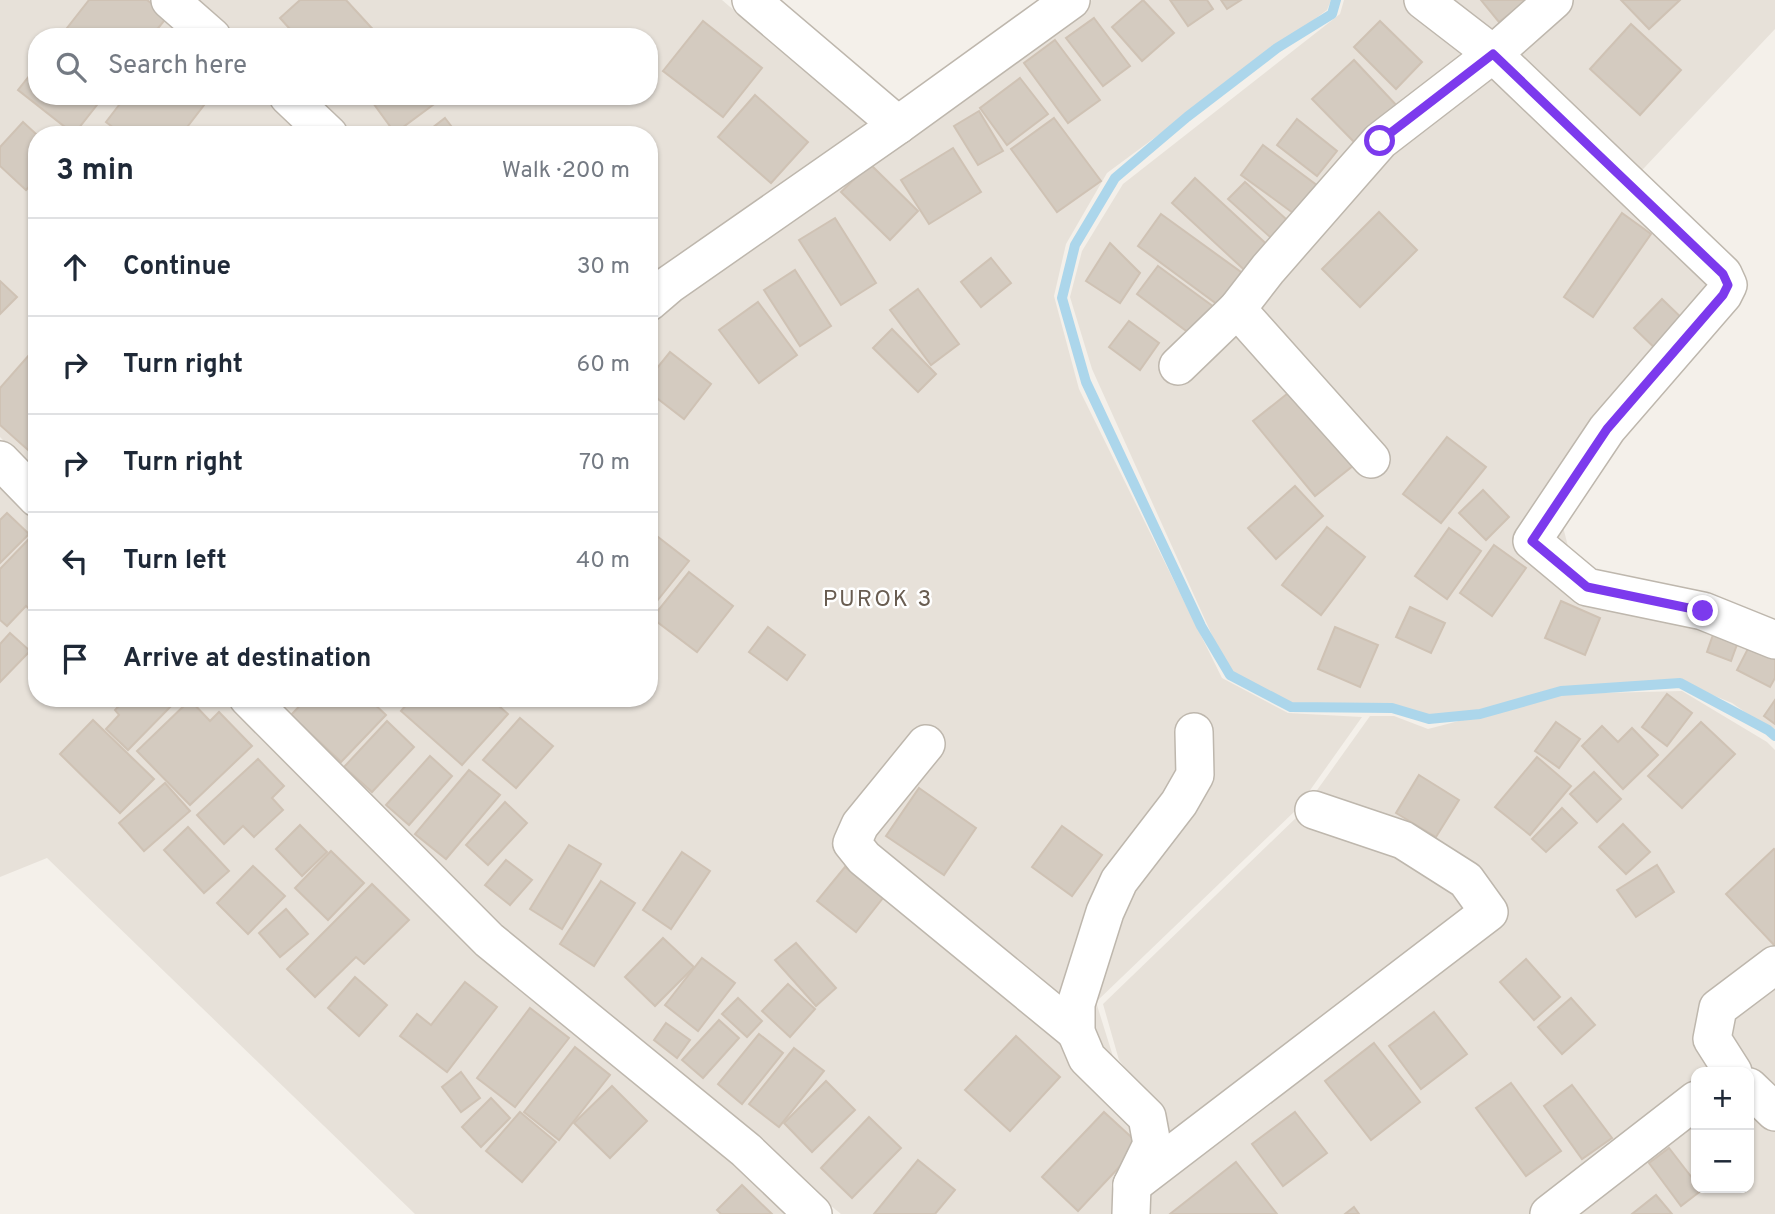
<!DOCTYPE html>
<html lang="en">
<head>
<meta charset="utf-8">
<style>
	:root { --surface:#fff; --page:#f6f6f7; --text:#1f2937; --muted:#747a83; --line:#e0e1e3 }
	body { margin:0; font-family:Overpass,sans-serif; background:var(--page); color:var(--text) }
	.controls { position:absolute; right:21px; bottom:21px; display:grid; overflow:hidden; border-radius:14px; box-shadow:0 2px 5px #0004 }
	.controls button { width:63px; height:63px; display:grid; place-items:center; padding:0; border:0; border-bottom:2px solid var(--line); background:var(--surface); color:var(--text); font:35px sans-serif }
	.stop { position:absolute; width:21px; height:21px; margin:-16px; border:5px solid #7c3aed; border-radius:50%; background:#fff }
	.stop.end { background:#7c3aed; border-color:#fff; box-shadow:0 2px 7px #0008 }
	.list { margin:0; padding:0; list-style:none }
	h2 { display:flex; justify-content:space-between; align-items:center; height:91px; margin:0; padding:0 28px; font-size:30px }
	h2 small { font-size:23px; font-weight:400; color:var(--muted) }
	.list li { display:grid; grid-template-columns:46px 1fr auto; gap:21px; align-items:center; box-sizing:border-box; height:98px; padding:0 28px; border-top:2px solid var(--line) }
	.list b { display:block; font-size:26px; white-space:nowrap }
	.list em { font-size:23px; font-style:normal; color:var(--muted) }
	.icon { flex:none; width:38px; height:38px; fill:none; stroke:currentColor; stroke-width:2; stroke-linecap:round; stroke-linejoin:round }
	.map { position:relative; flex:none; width:1775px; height:1214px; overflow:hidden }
	.search { position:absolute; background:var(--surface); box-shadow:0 2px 5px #0004; left:28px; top:28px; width:630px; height:77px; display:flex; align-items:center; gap:18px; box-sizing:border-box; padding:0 24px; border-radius:28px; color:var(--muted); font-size:26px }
	.panel { position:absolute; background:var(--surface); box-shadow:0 2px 5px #0004; left:28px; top:126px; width:630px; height:581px; border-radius:28px }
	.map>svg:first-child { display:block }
	.residential { fill:#e7e1d9; fill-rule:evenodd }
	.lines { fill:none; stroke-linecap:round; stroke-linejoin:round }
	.stream { stroke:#acd6eb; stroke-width:10 }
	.building { fill:#d4cbc0; stroke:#cfc2b4; stroke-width:2 }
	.street-casing { stroke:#beb7ad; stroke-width:40 }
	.street { stroke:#fff; stroke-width:37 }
	.route { stroke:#7c3aed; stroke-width:9 }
	.labels { text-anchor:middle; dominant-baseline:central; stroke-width:5; stroke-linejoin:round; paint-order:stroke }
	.neighbourhood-label { font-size:23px; letter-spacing:2px; fill:#695d51; stroke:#fff }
</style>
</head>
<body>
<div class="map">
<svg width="1775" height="1214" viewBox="0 0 1775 1214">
	<rect width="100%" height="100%" fill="#f4f0ea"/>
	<g class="residential">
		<path d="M0,0H722L873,129L649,288V135H37V475L0,437ZM37,37H649V96H37Z"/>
		<path d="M1092,0H1331L1327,10L1107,173L1066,244L1054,296L1079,389L1222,678L1288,713L1362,717L1296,810L1096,1002L1116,1066L1157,1114L1119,1214H841L497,932L274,711L285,698H649V315L994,67Z"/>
		<path d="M1344,0H1775V29L1629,184L1738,281L1559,511L1574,570L1775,631V733L1732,703L1681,682L1561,688L1478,711L1429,717L1392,706L1291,705L1230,675L1092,369L1070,297L1082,251L1123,184L1340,14Z"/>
		<path d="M0,473L37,510V698H227L469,936L802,1214H415L47,858L0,877Z"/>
		<path d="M1682,691L1767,742L1775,750V1214H1137L1159,1112L1119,1060L1103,1004L1300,814L1370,716H1394L1428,729L1562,694ZM1696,1072H1749V1188H1696Z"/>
	</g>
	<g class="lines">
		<path class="stream" d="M1336,0L1332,14L1277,48L1187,117L1115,178L1075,245L1062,298L1086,382L1201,626L1230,675L1291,707L1392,708L1429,719L1480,714L1561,691L1680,683L1768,730L1775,736"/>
	</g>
	<g class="building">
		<path d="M89,0H147L168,16L151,37H60Z"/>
		<path d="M300,0H346L380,37H297L280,18Z"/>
		<path d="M1143,0L1174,33L1142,61L1112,27Z"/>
		<path d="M1170,0H1207L1213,9L1188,26Z"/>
		<path d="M1221,0H1241L1227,9Z"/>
		<path d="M1481,0H1528L1499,22Z"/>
		<path d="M1621,0H1680L1649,29Z"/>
		<path d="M1094,18L1130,66L1103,86L1066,38Z"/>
		<path d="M703,21L762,68L723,117L663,71Z"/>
		<path d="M1380,21L1422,62L1396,89L1354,47Z"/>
		<path d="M1631,24L1681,70L1640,115L1590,69Z"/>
		<path d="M1055,40L1100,100L1068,123L1024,63Z"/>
		<path d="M1354,60L1398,107L1357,145L1312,99Z"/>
		<path d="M37,66V96H104L74,134L18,90Z"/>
		<path d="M1020,78L1048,114L1007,145L980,108Z"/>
		<path d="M755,95L808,142L771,183L718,137Z"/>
		<path d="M126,96H211L181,135H123L106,122Z"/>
		<path d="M368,96H445L395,133Z"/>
		<path d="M979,111L1003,151L978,165L954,126Z"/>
		<path d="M445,118L458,135H423Z"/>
		<path d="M1054,118L1101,181L1057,212L1011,149Z"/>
		<path d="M1297,119L1337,151L1317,176L1277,145Z"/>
		<path d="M23,122L37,135V178L26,190L0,166V147Z"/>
		<path d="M1263,145L1322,189L1300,218L1241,175Z"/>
		<path d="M953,148L981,192L929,224L901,180Z"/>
		<path d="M870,164L918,211L890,240L841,192Z"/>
		<path d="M1195,178L1275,252L1252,277L1172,203Z"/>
		<path d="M1245,182L1296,228L1280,246L1228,199Z"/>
		<path d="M1379,212L1417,250L1360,307L1322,269Z"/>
		<path d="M1622,213L1651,234L1593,317L1564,297Z"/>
		<path d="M1161,214L1252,280L1229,313L1138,246Z"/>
		<path d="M835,218L876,283L841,305L799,240Z"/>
		<path d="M1110,243L1140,273L1120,303L1086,281Z"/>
		<path d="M991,258L1011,283L981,307L961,282Z"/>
		<path d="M1158,266L1218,310L1197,339L1137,294Z"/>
		<path d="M795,270L831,326L800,346L764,290Z"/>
		<path d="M0,281L17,297L0,314Z"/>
		<path d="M918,289L959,344L931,365L890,310Z"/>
		<path d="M1662,299L1690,326L1662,355L1634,328Z"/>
		<path d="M758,302L797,355L759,383L719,330Z"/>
		<path d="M1129,321L1159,343L1140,370L1109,347Z"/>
		<path d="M892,329L936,374L918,392L873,348Z"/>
		<path d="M670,352L711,384L684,419L649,392V378Z"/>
		<path d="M30,354L37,360V458L0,425V388Z"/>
		<path d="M1292,390L1354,465L1315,496L1253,421Z"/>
		<path d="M1447,437L1486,467L1441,523L1403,494Z"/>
		<path d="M1295,486L1323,516L1276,559L1248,528Z"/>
		<path d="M1483,490L1509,517L1486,540L1459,513Z"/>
		<path d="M7,513L29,534L0,563V520Z"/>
		<path d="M1327,527L1365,557L1321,615L1282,585Z"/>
		<path d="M1449,528L1481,551L1447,599L1415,576Z"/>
		<path d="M649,530L689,561L649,611Z"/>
		<path d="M28,540L37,548V616L26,606L7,626L0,620V569Z"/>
		<path d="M1494,545L1526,568L1492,616L1460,593Z"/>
		<path d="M689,572L733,606L697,652L652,618Z"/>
		<path d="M1561,601L1600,618L1585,655L1545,638Z"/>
		<path d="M1410,607L1445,623L1431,653L1396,637Z"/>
		<path d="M768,627L805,655L787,680L749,652Z"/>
		<path d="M1335,627L1378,645L1360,687L1318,669Z"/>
		<path d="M1715,629L1739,639L1731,661L1707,652Z"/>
		<path d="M10,633L30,651L0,682V644Z"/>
		<path d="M1755,635L1775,645V678L1770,687L1737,670Z"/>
		<path d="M1667,694L1692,713L1667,746L1642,727Z"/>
		<path d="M126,698H179L128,750L106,729L119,715L115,710Z"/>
		<path d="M307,698H368L386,715L341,762L291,715Z"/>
		<path d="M412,698H490L508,714L462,765L401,711Z"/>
		<path d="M190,700L210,721L219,712L252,746L190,805L137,751Z"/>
		<path d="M1775,700V724L1764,716Z"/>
		<path d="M520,718L553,746L516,788L483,760Z"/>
		<path d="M93,720L154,779L120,813L60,754Z"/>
		<path d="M387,721L414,747L372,792L344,767Z"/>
		<path d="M1556,722L1580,739L1559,768L1535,751Z"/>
		<path d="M1701,722L1735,754L1682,808L1648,776Z"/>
		<path d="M1602,726L1618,742L1632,728L1658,755L1623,789L1582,746Z"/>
		<path d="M430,756L452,776L409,825L386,805Z"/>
		<path d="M1537,757L1571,786L1530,835L1495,807Z"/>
		<path d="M258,759L284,786L272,798L283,810L254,837L243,826L224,844L197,815Z"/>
		<path d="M469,770L500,795L446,859L415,834Z"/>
		<path d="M1594,772L1621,799L1597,822L1570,794Z"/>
		<path d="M1419,775L1459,800L1436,837L1396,813Z"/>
		<path d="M165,783L190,811L144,851L119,823Z"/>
		<path d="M919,788L976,828L944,875L886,836Z"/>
		<path d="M505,802L527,823L488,865L466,845Z"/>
		<path d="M1562,808L1577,823L1546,852L1532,839Z"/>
		<path d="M1623,824L1650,852L1626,874L1599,847Z"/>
		<path d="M300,825L327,852L302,876L276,849Z"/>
		<path d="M1062,826L1102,855L1072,896L1032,867Z"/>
		<path d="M188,827L229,871L204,893L164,850Z"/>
		<path d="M569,845L601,864L562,929L530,909Z"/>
		<path d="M1774,849L1775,850V946L1726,894Z"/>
		<path d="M331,851L364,883L328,920L295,888Z"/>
		<path d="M682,852L710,871L671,929L643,910Z"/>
		<path d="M506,860L532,880L510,905L485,885Z"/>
		<path d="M1657,865L1674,892L1636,917L1617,890Z"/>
		<path d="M253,866L285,896L248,934L217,903Z"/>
		<path d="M845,867L883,898L856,932L817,901Z"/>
		<path d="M601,881L635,903L594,966L560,944Z"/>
		<path d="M372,884L409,920L364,964L356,957L315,997L287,969Z"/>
		<path d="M286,909L308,934L280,957L259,933Z"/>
		<path d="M663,938L694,967L655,1006L625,977Z"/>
		<path d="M796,943L836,988L816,1006L775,960Z"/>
		<path d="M702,958L735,983L698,1031L665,1005Z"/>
		<path d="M1526,959L1560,997L1534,1020L1500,982Z"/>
		<path d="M355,977L387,1005L359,1036L328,1008Z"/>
		<path d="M465,982L497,1007L447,1072L400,1036L417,1014L431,1025Z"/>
		<path d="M788,984L815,1009L790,1037L762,1011Z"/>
		<path d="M738,998L762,1021L747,1037L722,1014Z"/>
		<path d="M1571,998L1595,1025L1562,1054L1538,1027Z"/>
		<path d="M530,1008L569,1038L515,1107L477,1078Z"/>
		<path d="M1434,1012L1467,1054L1421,1089L1389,1046Z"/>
		<path d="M719,1020L739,1038L703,1078L682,1060Z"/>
		<path d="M666,1023L690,1040L677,1058L654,1040Z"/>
		<path d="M759,1034L783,1053L742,1104L718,1084Z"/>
		<path d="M1016,1036L1060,1077L1010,1131L965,1090Z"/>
		<path d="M1374,1043L1420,1102L1371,1140L1325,1081Z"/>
		<path d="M575,1047L610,1075L559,1140L524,1112Z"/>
		<path d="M794,1048L824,1071L779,1127L749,1104Z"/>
		<path d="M461,1072L480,1098L461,1112L442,1087Z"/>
		<path d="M826,1081L855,1110L812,1152L784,1123Z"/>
		<path d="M1511,1083L1561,1151L1526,1176L1476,1108Z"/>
		<path d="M1572,1085L1612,1138L1582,1159L1544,1106Z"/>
		<path d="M612,1086L647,1121L610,1158L574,1123Z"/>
		<path d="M491,1098L510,1118L481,1147L462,1127Z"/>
		<path d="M520,1112L556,1142L522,1182L486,1151Z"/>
		<path d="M1104,1112L1140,1145L1078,1211L1042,1177Z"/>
		<path d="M1295,1112L1327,1153L1283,1186L1252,1144Z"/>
		<path d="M869,1117L901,1148L852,1198L821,1168Z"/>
		<path d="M1669,1148L1696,1183V1188H1700L1702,1190L1681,1206L1649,1163Z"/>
		<path d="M918,1160L955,1190L935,1214H874Z"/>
		<path d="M1236,1162L1277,1214H1170Z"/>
		<path d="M742,1185L772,1214H721L717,1210Z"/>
		<path d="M1656,1195L1672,1214H1632Z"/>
		<path d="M1354,1207L1359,1214H1345Z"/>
	</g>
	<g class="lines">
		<defs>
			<g id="street">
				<path d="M170,0L212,37"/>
				<path d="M751,0L898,125"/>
				<path d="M1423,0L1493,54L1723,274L1728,285L1723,295L1607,429L1532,541L1587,587L1703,611L1775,640"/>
				<path d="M288,96L329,135"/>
				<path d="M649,302L670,284L898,125L1071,0"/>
				<path d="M1237,309L1371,459"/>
				<path d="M1178,366L1237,309L1268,269L1380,141L1493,54L1554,0"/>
				<path d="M0,460L37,498"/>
				<path d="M248,698L489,940L746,1150L813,1214"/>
				<path d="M926,744L860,825L852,843L864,858L1076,1032"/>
				<path d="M1733,1072L1712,1039L1718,1008L1775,965"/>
				<path d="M1749,1087L1775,1112"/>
				<path d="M1132,1185L1489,912L1466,880L1403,840L1314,810"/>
				<path d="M1131,1214L1132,1185L1152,1144L1147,1117L1087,1058L1076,1032V1004L1105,912L1119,881L1179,803L1195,775L1194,732"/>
				<path d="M1549,1214L1696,1100"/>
			</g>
		</defs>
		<use href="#street" class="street-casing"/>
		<use href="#street" class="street"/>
	</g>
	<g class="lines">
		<path class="route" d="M1380,141L1493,54L1723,274L1728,285L1723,295L1607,429L1532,541L1587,587L1703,611"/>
	</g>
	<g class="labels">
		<g class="neighbourhood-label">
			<text x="878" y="600">PUROK 3</text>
		</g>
	</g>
</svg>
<div class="controls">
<button>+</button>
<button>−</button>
</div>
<div class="stop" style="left:1380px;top:141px"></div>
<div class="stop end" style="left:1703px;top:611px"></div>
<div class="search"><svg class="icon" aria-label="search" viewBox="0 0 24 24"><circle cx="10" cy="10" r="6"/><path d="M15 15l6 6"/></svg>Search here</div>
<section class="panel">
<h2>3 min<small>Walk · 200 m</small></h2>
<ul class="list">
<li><svg class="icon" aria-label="ahead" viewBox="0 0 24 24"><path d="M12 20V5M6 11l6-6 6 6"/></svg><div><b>Continue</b></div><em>30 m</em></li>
<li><svg class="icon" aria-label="right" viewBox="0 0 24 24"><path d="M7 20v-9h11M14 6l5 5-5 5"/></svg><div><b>Turn right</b></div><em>60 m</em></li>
<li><svg class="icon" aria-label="right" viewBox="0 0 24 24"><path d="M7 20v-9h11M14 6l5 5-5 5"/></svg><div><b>Turn right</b></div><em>70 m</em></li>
<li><svg class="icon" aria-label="left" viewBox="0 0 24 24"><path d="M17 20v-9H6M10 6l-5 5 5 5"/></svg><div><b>Turn left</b></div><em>40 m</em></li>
<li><svg class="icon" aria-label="arrive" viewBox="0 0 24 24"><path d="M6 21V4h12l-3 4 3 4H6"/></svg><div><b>Arrive at destination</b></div></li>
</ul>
</section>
</div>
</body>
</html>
